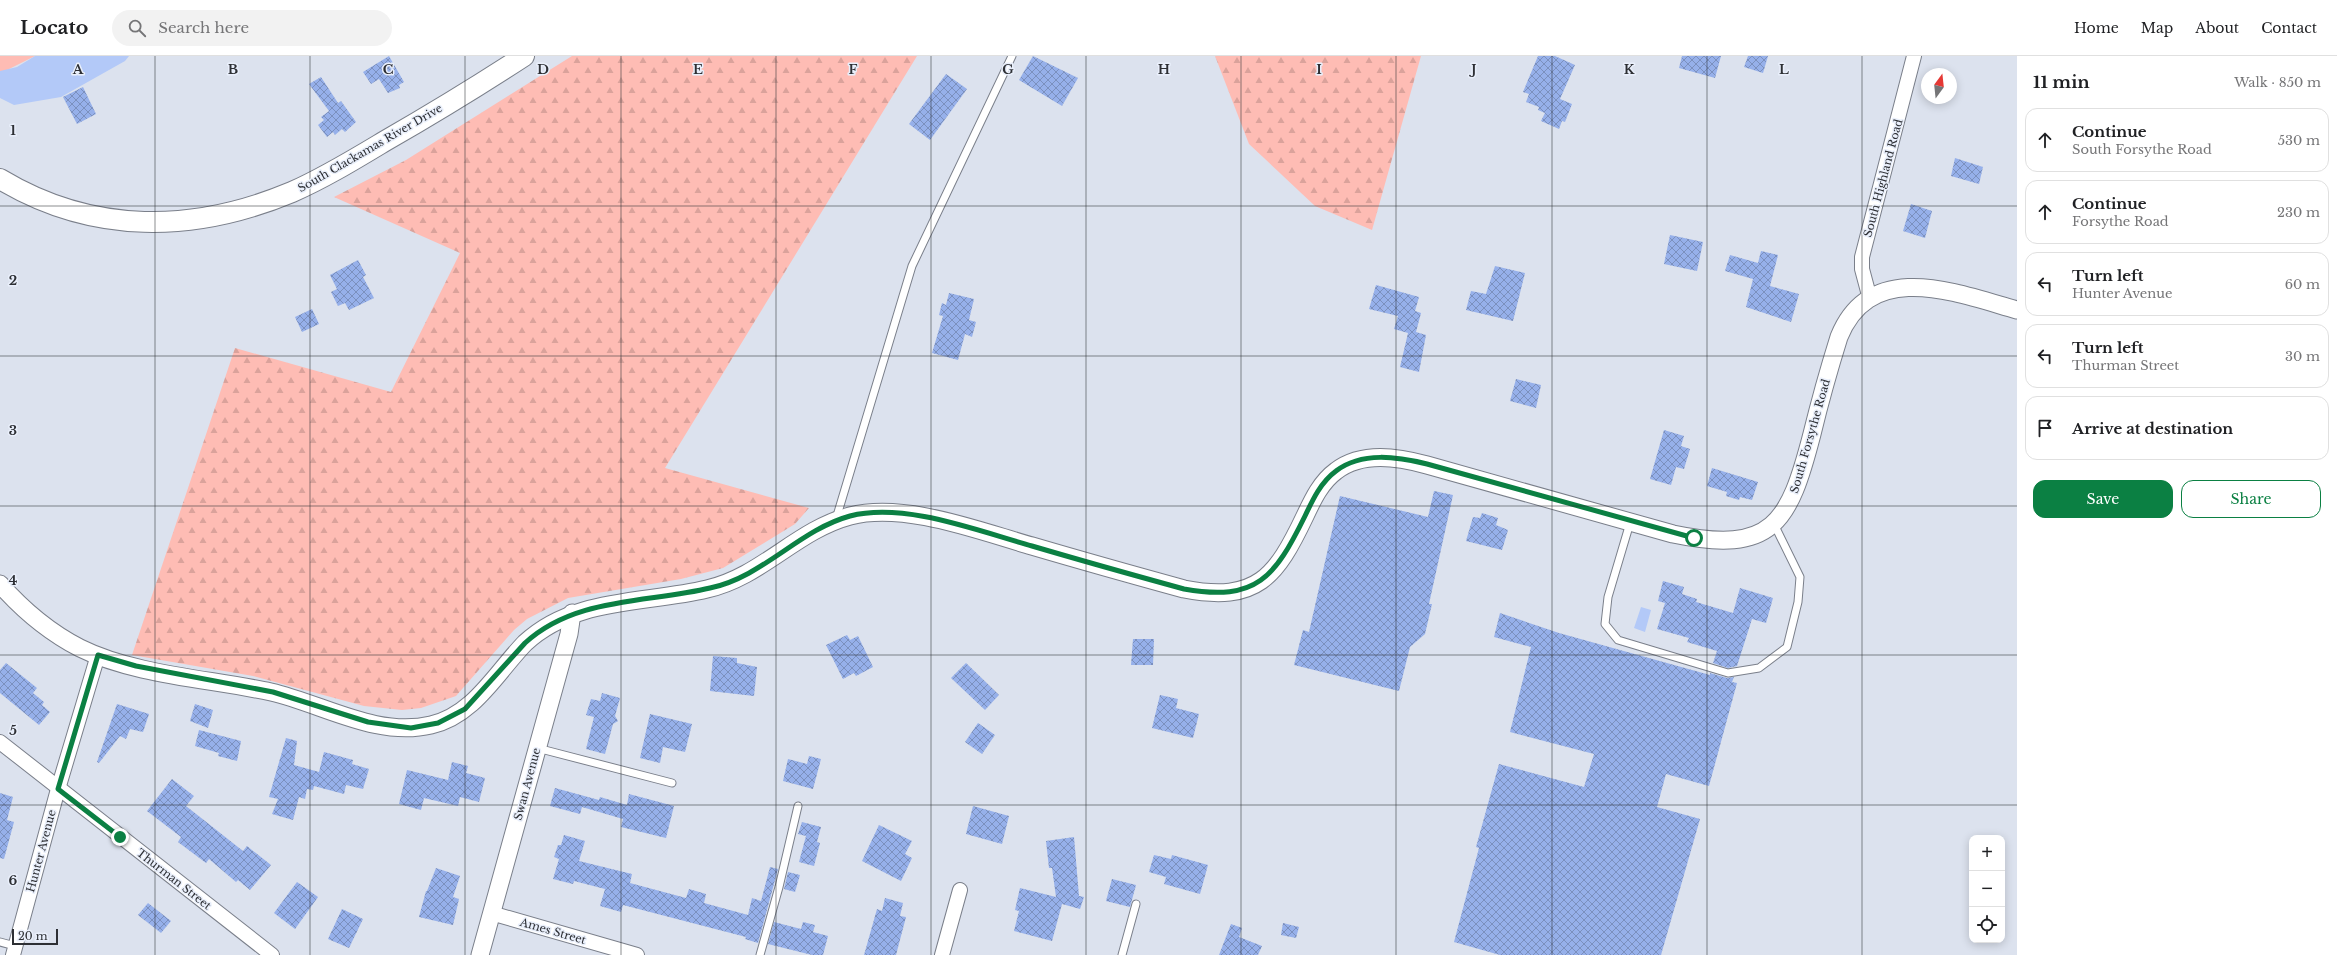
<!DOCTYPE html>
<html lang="en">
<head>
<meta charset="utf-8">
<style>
	:root { --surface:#fff; --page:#f2f2f2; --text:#202124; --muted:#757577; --line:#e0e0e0; --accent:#0b8043 }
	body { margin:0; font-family:"Libre Baskerville",serif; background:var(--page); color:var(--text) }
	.controls { position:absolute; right:12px; bottom:12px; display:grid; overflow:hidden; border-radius:8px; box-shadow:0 2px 10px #0003 }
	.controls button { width:36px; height:36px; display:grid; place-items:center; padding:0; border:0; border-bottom:1px solid var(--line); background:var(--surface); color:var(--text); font:20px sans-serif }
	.compass { position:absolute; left:1921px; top:12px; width:36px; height:36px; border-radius:50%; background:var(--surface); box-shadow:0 2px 10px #0003; rotate:15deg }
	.scale { position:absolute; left:12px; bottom:10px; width:46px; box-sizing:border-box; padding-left:4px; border:2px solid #2d2f34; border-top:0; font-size:11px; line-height:14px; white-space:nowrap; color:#2d2f34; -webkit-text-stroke:3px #e9effb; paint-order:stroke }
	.stop { position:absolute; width:12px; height:12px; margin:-9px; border:3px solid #0b8043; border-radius:50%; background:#fff }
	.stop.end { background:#0b8043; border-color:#fff; box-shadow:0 1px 4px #0008 }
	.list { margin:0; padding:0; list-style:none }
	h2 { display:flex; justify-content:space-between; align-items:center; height:52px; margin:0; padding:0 16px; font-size:17px }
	h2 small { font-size:13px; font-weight:400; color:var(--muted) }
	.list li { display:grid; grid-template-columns:26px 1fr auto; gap:12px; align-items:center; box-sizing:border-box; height:64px; margin:0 8px 8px; padding:0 8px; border:1px solid var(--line); border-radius:12px }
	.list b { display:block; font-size:15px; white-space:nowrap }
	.list p { margin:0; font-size:13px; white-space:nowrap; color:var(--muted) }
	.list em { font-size:13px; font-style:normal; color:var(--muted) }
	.actions { display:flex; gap:8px; padding:12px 16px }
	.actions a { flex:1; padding:9px 0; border:1px solid var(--accent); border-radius:12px; text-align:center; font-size:14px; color:var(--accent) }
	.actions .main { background:var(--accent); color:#fff }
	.icon { flex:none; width:22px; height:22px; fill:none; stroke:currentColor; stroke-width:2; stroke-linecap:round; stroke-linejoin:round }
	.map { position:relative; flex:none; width:2017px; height:899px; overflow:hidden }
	header { display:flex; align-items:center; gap:24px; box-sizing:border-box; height:56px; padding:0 20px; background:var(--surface); border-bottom:1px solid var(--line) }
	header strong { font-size:19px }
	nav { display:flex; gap:22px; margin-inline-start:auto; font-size:14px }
	.search { width:280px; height:36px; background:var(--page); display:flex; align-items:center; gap:10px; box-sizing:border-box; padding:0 14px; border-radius:22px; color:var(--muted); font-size:15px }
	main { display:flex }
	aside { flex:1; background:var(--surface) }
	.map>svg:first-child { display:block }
	.green { fill:#febcb4 }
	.forest { fill:url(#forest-firs) }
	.water { fill:#b3c9f8 }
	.building { fill:url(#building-cross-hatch) }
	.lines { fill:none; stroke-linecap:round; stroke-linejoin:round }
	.service-casing { stroke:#7a7f8a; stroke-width:9 }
	.minor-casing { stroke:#7a7f8a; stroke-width:16 }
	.tertiary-casing { stroke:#7a7f8a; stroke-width:19 }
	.secondary-casing { stroke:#7a7f8a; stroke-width:22 }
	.service { stroke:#fff; stroke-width:7 }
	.minor { stroke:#fff; stroke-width:14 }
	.tertiary { stroke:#fff; stroke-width:17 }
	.secondary { stroke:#fff; stroke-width:20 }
	.route { stroke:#0b8043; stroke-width:5 }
	.grid { fill:none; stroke:#2d2f34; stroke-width:1; stroke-opacity:0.55 }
	.labels { text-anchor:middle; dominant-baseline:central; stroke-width:3; stroke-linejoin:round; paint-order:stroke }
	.street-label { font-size:11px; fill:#2d2f34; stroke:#e9effb }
	.grid-label { font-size:13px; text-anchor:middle; font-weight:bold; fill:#2d2f34; stroke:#e9effb; stroke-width:3; stroke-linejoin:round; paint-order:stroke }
</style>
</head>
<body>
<header>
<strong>Locato</strong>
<div class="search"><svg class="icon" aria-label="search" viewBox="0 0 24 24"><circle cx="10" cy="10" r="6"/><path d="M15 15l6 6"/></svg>Search here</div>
<nav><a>Home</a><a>Map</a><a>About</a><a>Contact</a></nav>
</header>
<main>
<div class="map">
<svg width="2017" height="899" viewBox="0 0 2017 899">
	<defs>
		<pattern id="forest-firs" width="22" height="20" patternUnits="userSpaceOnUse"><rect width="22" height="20" fill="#febcb4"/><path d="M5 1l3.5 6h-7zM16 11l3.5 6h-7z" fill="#daa29b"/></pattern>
		<pattern id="building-cross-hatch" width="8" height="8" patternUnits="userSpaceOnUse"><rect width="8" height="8" fill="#96b0ea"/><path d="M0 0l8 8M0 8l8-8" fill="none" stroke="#7b90be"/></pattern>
	</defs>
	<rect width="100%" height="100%" fill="#dce2ee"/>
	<path class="green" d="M0,0H35L3,16L0,15Z"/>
	<g class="forest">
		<path d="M572,0H917L665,412L809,452L795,468L723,512L681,523L568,542L527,563L514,574L456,640L421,652L402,654L364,650L253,620L132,599L235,292L391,336L460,197L334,141L406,104Z"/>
		<path d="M1215,0H1421L1372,174L1315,150L1249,88Z"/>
	</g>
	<g class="water">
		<path d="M35,0H129L125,5L61,41L14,49L0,42V15L17,11Z"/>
		<path d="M1641,551L1651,554L1645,576L1634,572Z"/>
	</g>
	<g class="building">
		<path d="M389,0L404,26L399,29L400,32L388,37L379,23L371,28L363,16Z"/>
		<path d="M1033,0L1078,22L1062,50L1019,24Z"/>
		<path d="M1538,0H1555L1575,9L1560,43L1572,48L1565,66L1562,65L1559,73L1541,65L1545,57L1538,54L1539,51L1526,46L1529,38L1523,36Z"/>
		<path d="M1682,0H1721L1715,22L1679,12Z"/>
		<path d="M1748,0H1768L1763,17L1744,11Z"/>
		<path d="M946,18L967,33L930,84L909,68Z"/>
		<path d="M321,21L338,47L341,45L356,66L345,76L342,73L335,79L333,76L327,81L318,69L324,64L321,61L329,55L309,28Z"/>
		<path d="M83,31L96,58L77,68L63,41Z"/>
		<path d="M1955,102L1983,111L1979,128L1951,120Z"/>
		<path d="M1911,148L1932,155L1925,182L1903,175Z"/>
		<path d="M1670,179L1703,186L1697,215L1664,208Z"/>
		<path d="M1761,195L1778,199L1770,230L1799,238L1791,266L1746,251L1753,223L1725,215L1730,199L1758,207Z"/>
		<path d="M358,204L366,219L363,221L374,242L349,254L345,247L338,250L331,236L337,233L330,219Z"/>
		<path d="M1495,210L1525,217L1513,265L1466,254L1471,235L1486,238Z"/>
		<path d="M1376,229L1419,241L1415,255L1421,257L1416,276L1426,279L1419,316L1400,311L1408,277L1394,273L1398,260L1369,253Z"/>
		<path d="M949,237L974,243L969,264L976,266L972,281L965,278L958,304L932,297L943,260L939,259L942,247L946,249Z"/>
		<path d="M312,253L319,268L302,276L295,261Z"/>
		<path d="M1516,323L1541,329L1536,352L1510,345Z"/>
		<path d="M1664,374L1684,380L1681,390L1690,393L1684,413L1676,411L1671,429L1650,423Z"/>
		<path d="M1712,412L1758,426L1752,444L1740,441L1739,444L1726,440L1727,436L1707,430Z"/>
		<path d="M1434,435L1453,439L1429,548H1432L1425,578L1410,591L1399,635L1294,609L1303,574L1309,576L1340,440L1428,461Z"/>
		<path d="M1482,457L1498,462L1496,469L1508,474L1502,494L1466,485L1473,461L1480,462Z"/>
		<path d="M1663,525L1684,531L1682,538L1697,543L1696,546L1733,557L1740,532L1773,542L1766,567L1752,563L1737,610L1728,612L1713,607L1717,595L1687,586L1689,582L1657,573L1665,547L1658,545Z"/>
		<path d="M1500,557L1559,577L1710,619V617L1727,622L1734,621L1732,626L1737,627L1709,730L1666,718L1657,751L1700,763L1661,899H1500L1454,886L1479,792L1476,791L1499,708L1584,731L1594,698L1510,676L1531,591L1494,581Z"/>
		<path d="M847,579L850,584L858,580L873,611L856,620L854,617L843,623L826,589Z"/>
		<path d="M1133,583H1154L1153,609H1131Z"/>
		<path d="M713,600L737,602V607L757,611L754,640L710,635Z"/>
		<path d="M6,607L37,632L33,637L44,646L42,649L50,656L39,669L0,637V614Z"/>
		<path d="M966,607L999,639L985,654L951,622Z"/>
		<path d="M602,637L620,642L615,660L618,665L613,668L605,698L586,693L594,661L586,659L591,643L600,645Z"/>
		<path d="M1160,639L1178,643L1176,652L1199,658L1193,682L1152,672Z"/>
		<path d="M117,648L149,658L143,676L130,673L126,683L120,680L99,707L97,706Z"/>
		<path d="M195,648L213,654L208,672L190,665Z"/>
		<path d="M650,658L692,668L685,696L663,691L660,707L640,702Z"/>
		<path d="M978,667L995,679L982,698L965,686Z"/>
		<path d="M199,674L241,685L237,705L218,700L219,697L195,690Z"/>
		<path d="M286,682L297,685L294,709L319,716L324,696L353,704L352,708L369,713L363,733L346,729L344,738L314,730L313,734L307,733L305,743L299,741L293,764L272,758L278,743L269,741Z"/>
		<path d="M809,700L821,703L813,733L783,725L788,703L807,708Z"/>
		<path d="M452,706L468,710L466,717L485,722L479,746L460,741L458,750L424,742L421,754L399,748L407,714L448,724Z"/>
		<path d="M172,723L194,740L186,750L243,795L247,790L271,809L250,834L238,824L236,826L209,803L206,807L178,786L181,781L147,755Z"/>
		<path d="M555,732L599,744L600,741L627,749L629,738L674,750L666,782L621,771L623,763L582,751L580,758L550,750Z"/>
		<path d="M0,737L13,741L7,764L14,766L4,803L0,802Z"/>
		<path d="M973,750L1009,760L1002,788L966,778Z"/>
		<path d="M802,766L821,771L817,786L820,787L814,810L799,806L806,780L798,778Z"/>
		<path d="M879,769L912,785L905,798L912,802L901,825L862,805Z"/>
		<path d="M564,779L585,785L579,805L632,818L630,827L686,842L689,833L706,838L704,847L748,859L752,842L761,845L770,811L778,813L758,887L745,883L746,881L623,849L621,856L600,850L605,833L574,825L573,828L553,823L559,803L554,801L558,789H561Z"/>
		<path d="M1074,781L1079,840L1084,841L1080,853L1062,848L1052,885L1014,875L1019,855L1015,854L1020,832L1056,841L1052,812H1049L1046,785Z"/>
		<path d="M1154,799L1171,803L1172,799L1208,809L1200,838L1164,828L1166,821L1149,816Z"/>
		<path d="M436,812L460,820L453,841L459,843L453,869L419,861L426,835H427Z"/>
		<path d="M788,816L800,819L795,836L784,833Z"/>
		<path d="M1112,823L1136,829L1130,851L1106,845Z"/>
		<path d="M297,826L318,841L295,873L274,857Z"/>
		<path d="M885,842L903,847L900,860L906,861L896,899H864L877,853L882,855Z"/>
		<path d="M148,847L171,865L161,877L138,859Z"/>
		<path d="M342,853L363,863L349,892L328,883Z"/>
		<path d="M774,866L801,873L803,866L815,869L813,876L828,880L823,899H812L768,888Z"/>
		<path d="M1283,867L1299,871L1296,882L1281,879Z"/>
		<path d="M1231,868L1242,872L1239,881L1262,890L1258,899H1219Z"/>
	</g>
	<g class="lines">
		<defs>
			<g id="service">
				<path d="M836,463L912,210L1012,0"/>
				<path d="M1630,467L1608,541L1605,568L1618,584L1728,617L1759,612L1787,591L1798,546L1800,521L1774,468"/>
				<path d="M537,692L672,727"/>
				<path d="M0,886L15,890"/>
				<path d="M760,899L779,831L798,750"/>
				<path d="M1122,899L1136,848"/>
			</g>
			<g id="minor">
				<path d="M1870,243L1862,213V201L1914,0"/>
				<path d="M0,686L272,899"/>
				<path d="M491,857L637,899"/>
				<path d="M13,899L58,733L98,599"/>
				<path d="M942,899L960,834"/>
			</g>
			<g id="tertiary">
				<path d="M0,528C22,553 51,577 80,592C134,619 211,623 271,636C323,648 377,682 431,669C474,659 496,617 525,587C574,541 645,548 707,533C761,521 797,474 850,460C905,446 979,475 1032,490C1083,505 1133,519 1184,533C1257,547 1276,521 1305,460C1313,443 1321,426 1336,415C1362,395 1398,401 1427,409L1673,478C1773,499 1789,467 1812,378C1820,345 1829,313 1839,281C1871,202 1957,237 2017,254"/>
				<path d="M480,899L569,578L572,557"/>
			</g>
			<path id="secondary" d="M0,123C93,179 194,177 292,136C324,122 355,103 385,85C432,58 478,30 524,0"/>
		</defs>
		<use href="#service" class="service-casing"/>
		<use href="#minor" class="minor-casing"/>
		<use href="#tertiary" class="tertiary-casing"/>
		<use href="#secondary" class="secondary-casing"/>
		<use href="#service" class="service"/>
		<use href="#minor" class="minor"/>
		<use href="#tertiary" class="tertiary"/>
		<use href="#secondary" class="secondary"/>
	</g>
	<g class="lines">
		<path class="route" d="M120,781L58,733L98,599L136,610L273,636L368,666L411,672L438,667L465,653L525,587C575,541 647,547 710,532C763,521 799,474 850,460C905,446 978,475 1032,490C1083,505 1133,519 1184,533C1257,546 1275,521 1305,460C1313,443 1321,426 1336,415C1362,395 1398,401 1427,408L1694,482"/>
	</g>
	<path class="grid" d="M155,0V899M310,0V899M465,0V899M621,0V899M776,0V899M931,0V899M1086,0V899M1241,0V899M1396,0V899M1552,0V899M1707,0V899M1862,0V899M0,150H2017M0,300H2017M0,450H2017M0,599H2017M0,749H2017"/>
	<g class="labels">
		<g class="street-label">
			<text transform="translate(370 92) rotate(-30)">South Clackamas River Drive</text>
			<text transform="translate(1883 122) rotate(-75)">South Highland Road</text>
			<text transform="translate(1810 380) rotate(-74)">South Forsythe Road</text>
			<text transform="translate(527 728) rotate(-75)">Swan Avenue</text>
			<text transform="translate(41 795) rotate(-75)">Hunter Avenue</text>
			<text transform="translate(174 823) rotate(38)">Thurman Street</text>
			<text transform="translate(553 875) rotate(16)">Ames Street</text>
		</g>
	</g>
	<g class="grid-label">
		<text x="78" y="18">A</text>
		<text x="233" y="18">B</text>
		<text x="388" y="18">C</text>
		<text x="543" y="18">D</text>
		<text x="698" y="18">E</text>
		<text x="853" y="18">F</text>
		<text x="1008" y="18">G</text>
		<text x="1164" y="18">H</text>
		<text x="1319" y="18">I</text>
		<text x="1474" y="18">J</text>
		<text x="1629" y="18">K</text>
		<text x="1784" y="18">L</text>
		<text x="13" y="79">1</text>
		<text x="13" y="229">2</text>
		<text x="13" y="379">3</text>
		<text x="13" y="529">4</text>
		<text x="13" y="679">5</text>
		<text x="13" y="829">6</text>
	</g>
</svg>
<div class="controls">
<button>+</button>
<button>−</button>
<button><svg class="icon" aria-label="locate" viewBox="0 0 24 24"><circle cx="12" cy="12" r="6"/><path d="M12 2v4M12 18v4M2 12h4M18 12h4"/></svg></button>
</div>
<svg class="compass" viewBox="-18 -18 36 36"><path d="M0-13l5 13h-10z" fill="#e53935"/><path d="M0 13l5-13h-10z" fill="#757577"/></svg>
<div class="scale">20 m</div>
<div class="stop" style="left:1694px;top:482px"></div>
<div class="stop end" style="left:120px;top:781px"></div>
</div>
<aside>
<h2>11 min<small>Walk · 850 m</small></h2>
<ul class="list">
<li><svg class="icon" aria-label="ahead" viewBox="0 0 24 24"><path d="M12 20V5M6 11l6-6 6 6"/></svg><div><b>Continue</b><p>South Forsythe Road</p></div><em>530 m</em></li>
<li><svg class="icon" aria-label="ahead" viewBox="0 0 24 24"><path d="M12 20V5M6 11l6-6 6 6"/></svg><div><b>Continue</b><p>Forsythe Road</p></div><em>230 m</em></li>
<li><svg class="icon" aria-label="left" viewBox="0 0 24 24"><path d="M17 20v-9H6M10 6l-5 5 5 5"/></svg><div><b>Turn left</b><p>Hunter Avenue</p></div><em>60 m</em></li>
<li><svg class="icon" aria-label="left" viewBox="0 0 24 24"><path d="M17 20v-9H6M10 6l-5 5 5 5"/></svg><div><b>Turn left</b><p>Thurman Street</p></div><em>30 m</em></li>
<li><svg class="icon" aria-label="arrive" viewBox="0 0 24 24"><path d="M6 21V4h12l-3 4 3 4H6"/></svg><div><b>Arrive at destination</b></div></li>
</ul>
<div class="actions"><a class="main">Save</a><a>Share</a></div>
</aside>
</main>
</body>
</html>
